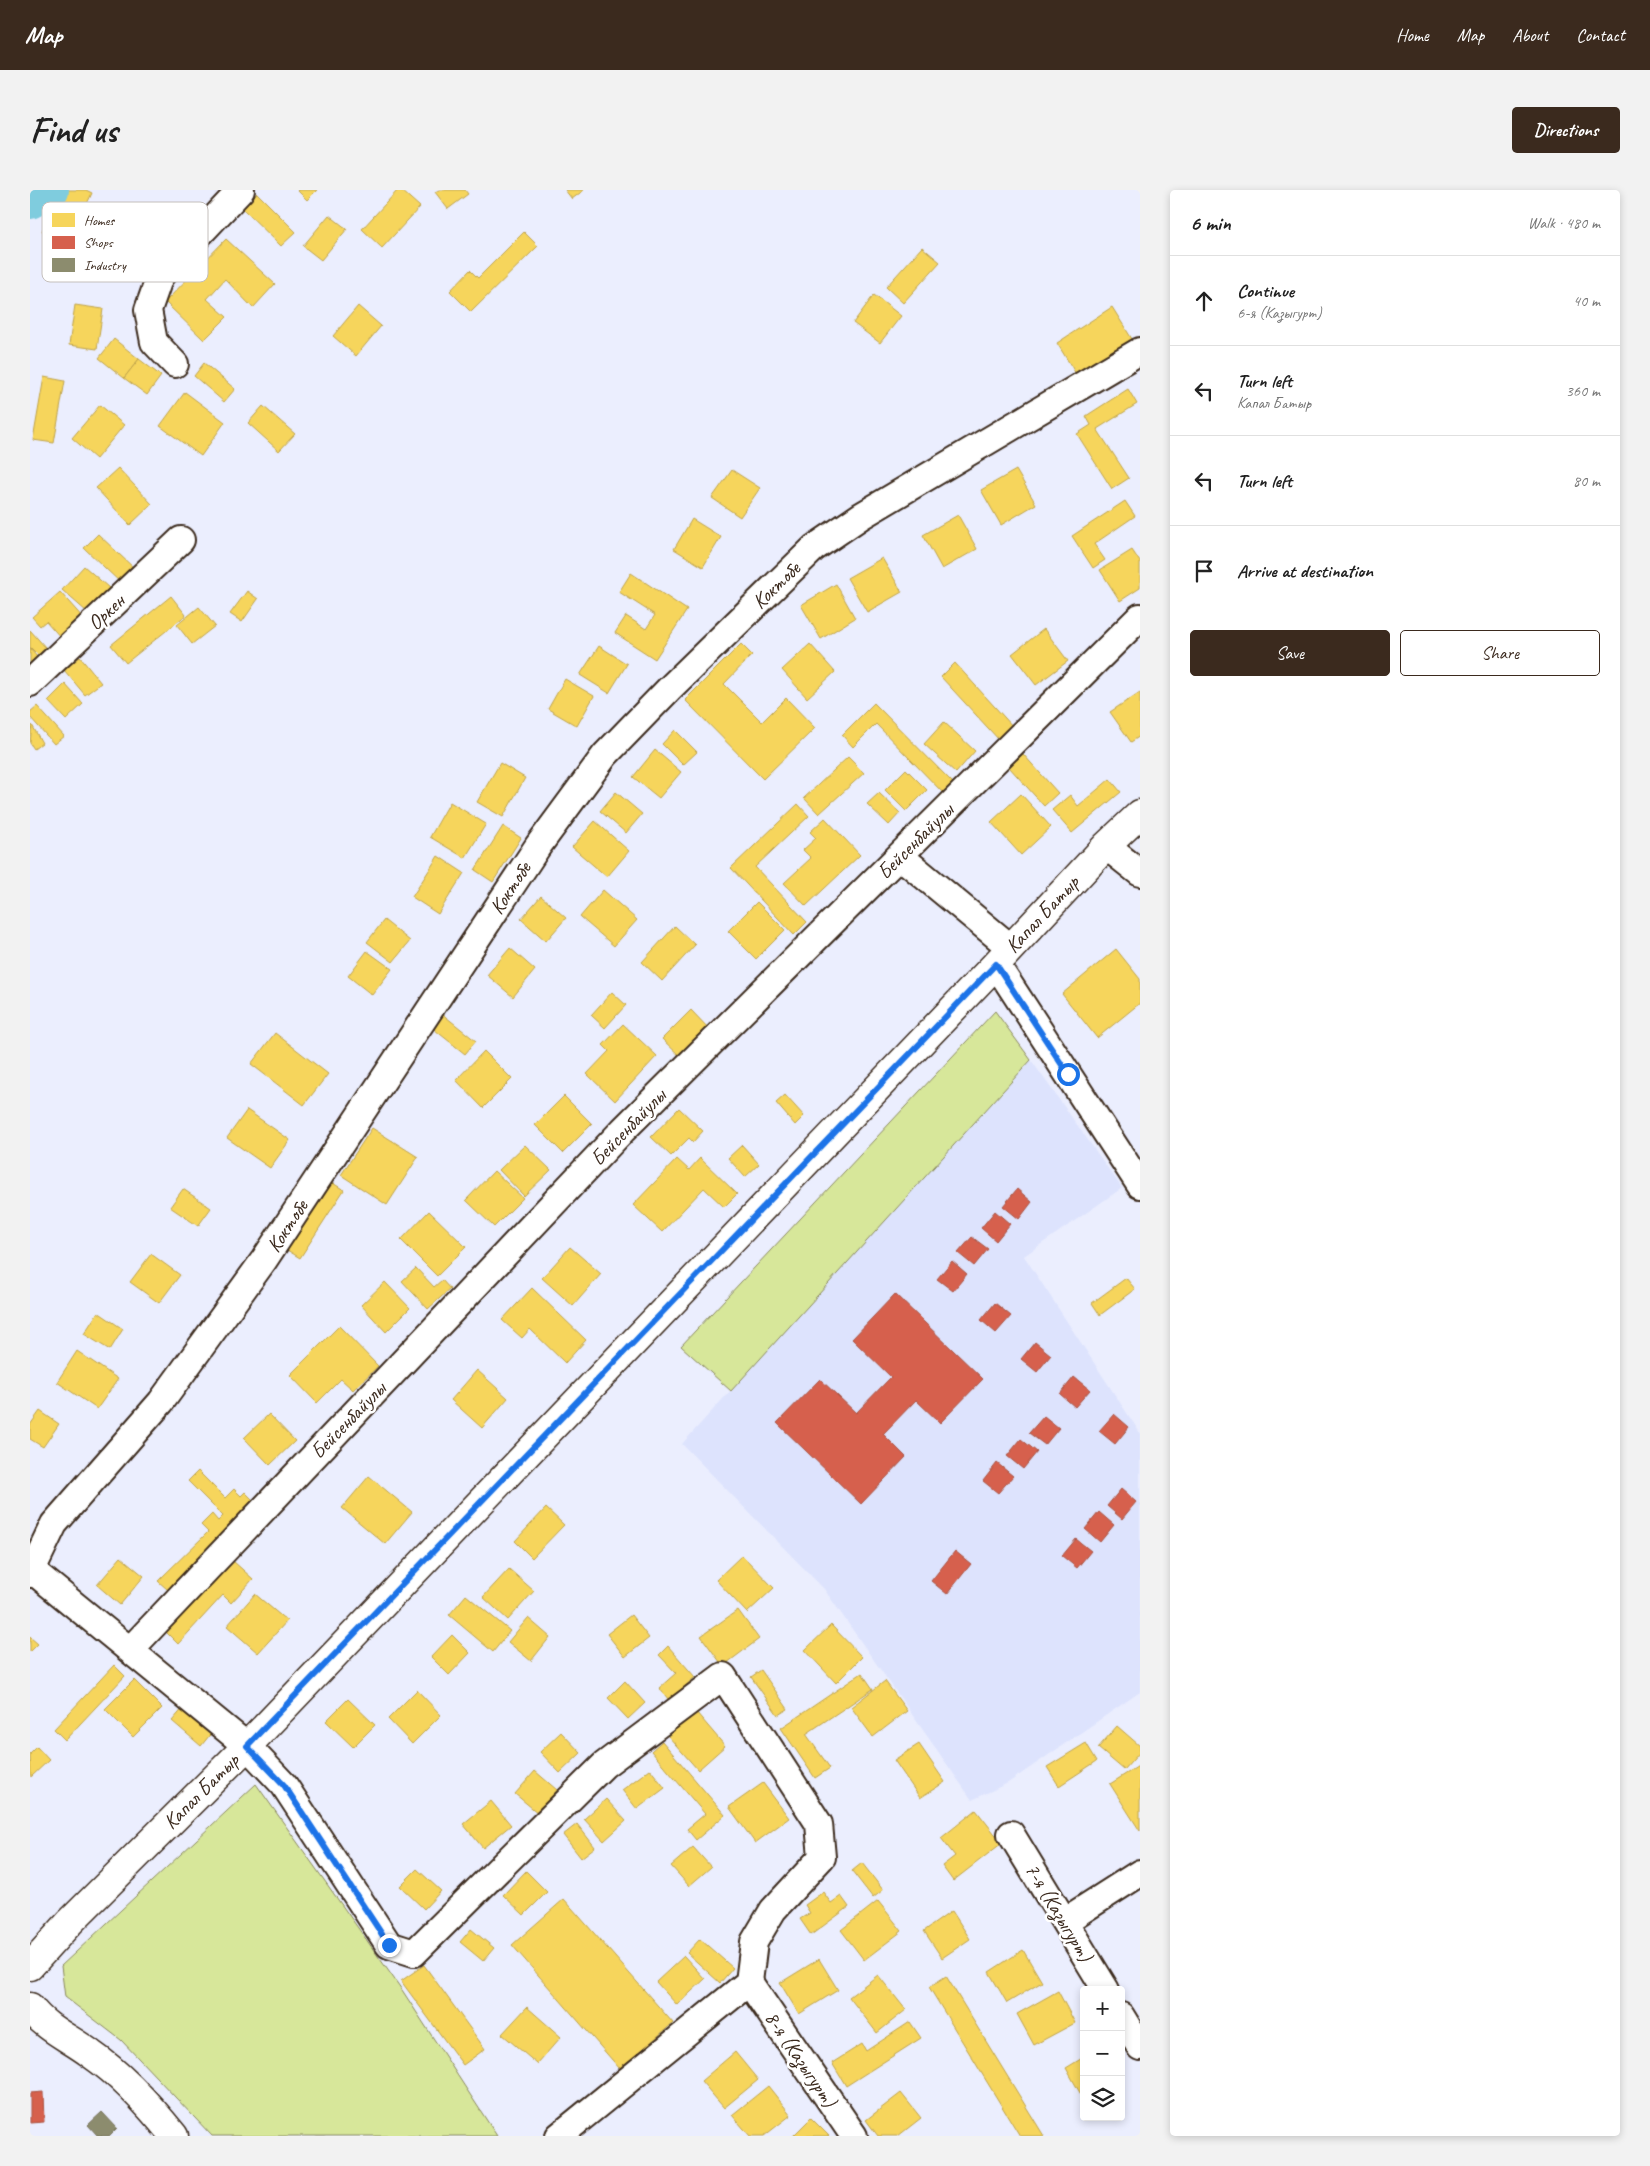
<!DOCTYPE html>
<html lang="en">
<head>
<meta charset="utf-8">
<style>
	:root { --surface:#fff; --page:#f2f2f2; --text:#222; --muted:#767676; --line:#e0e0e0; --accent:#3b2a1e }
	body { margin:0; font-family:Caveat,sans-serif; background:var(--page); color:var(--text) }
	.controls { position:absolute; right:15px; bottom:15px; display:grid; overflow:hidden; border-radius:5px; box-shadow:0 2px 8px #0003 }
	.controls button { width:45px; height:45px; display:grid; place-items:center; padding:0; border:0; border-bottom:1px solid var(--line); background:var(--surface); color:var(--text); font:25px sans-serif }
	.stop { position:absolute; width:15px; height:15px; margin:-11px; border:4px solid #1a73e8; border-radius:50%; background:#fff }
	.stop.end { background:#1a73e8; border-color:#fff; box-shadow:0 1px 5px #0008 }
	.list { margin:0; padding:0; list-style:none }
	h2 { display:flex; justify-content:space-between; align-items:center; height:65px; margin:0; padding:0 20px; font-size:21px }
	h2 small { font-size:16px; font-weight:400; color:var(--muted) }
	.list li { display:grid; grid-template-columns:32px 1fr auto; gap:15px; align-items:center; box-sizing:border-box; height:90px; padding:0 20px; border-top:1px solid var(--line) }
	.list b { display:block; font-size:19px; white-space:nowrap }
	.list p { margin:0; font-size:16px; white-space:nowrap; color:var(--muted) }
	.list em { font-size:16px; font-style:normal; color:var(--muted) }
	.actions { display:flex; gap:10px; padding:15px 20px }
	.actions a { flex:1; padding:11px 0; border:1px solid var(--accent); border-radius:5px; text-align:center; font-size:18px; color:var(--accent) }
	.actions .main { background:var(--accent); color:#fff }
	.icon { flex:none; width:28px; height:28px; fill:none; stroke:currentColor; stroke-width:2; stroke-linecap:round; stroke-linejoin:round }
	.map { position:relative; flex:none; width:1110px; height:1946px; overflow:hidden; border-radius:5px }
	header { display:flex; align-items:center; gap:30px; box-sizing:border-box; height:70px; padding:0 25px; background:var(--accent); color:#fff }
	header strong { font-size:24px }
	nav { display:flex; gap:28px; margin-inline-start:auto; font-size:18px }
	.intro { display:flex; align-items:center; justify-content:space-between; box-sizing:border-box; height:120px; padding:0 30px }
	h1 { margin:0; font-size:35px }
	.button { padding:12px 22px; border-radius:5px; background:var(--accent); color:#fff; font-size:18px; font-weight:700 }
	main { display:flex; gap:30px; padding:0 30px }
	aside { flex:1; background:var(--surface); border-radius:5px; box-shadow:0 2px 8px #0003 }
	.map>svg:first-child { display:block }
	.built { fill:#dde3fd }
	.green { fill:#d7e79a; stroke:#89885c }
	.homes { fill:#f6d55c; stroke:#bea249 }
	.shops { fill:#d6604d; stroke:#a8503f }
	.industry { fill:#8c8c6e; stroke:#746f56 }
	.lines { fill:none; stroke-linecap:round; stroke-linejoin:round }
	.river { stroke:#7fccde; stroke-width:36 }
	.minor-casing { stroke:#3b2a1e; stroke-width:30 }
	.major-casing { stroke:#3b2a1e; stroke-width:31 }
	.minor { stroke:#fff; stroke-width:26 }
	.major { stroke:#fff; stroke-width:28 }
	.route { stroke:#1a73e8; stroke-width:6 }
	.labels { text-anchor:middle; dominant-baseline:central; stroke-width:5; stroke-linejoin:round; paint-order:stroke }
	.street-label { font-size:21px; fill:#3b2a1e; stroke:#fff }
	.key { fill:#fff; stroke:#c4bfbc; stroke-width:1 }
	.key-label { font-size:14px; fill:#3b2a1e }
</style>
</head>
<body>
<header>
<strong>Map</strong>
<nav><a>Home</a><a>Map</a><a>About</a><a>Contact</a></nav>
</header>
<div class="intro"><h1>Find us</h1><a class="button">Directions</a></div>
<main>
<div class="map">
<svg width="1110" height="1946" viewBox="0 0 1110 1946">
	<rect width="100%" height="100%" fill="#ebeefe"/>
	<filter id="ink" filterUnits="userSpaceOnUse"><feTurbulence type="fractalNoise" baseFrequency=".02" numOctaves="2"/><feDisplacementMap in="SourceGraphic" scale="10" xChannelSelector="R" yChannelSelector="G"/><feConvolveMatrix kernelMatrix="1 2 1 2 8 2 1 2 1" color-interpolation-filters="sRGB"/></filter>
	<g filter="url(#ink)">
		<path class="built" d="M1001,870L1092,998L994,1066L1110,1243V1502L978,1593L942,1610L794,1399L652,1254Z"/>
		<g class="green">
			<path d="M965,821L1001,870L701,1201L651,1156Z"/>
			<path d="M226,1594L372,1800L467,1946H182L91,1850L35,1807L31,1776Z"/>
		</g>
		<g class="homes">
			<path d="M31,0H56L62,3L39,53L12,41Z"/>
			<path d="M267,0H287L277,10Z"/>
			<path d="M368,0H371L390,17L352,58L332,39Z"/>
			<path d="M409,0H435L438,4L418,19L405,2Z"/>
			<path d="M535,0H554L542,9Z"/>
			<path d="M227,3L266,42L251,56L212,18Z"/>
			<path d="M299,25L317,39L291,70L273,56Z"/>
			<path d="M494,42L508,56L441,122L420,101L440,80L448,88Z"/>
			<path d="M196,49L245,94L223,118L195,89L177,109L197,127L174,150L135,112Z"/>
			<path d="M892,57L910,72L873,113L856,97Z"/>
			<path d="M844,105L871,126L850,153L823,133Z"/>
			<path d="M45,115L73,119L67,159L39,155Z"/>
			<path d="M328,116L351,136L326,166L303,146Z"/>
			<path d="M1082,117L1102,149L1046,184L1027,153Z"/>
			<path d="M84,149L109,169L94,188L69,168Z"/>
			<path d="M109,169L131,186L117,205L94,188Z"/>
			<path d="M174,173L205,199L194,212L164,186Z"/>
			<path d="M14,187L35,191L24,253L3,250Z"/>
			<path d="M1098,199L1107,214L1067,239L1099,288L1082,299L1047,244L1061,235L1056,226Z"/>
			<path d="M155,202L195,232L171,266L130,236Z"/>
			<path d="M70,215L94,235L66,269L42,248Z"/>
			<path d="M233,216L265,244L249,261L218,233Z"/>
			<path d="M88,278L122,314L100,335L66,298Z"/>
			<path d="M702,280L730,298L710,327L682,308Z"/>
			<path d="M986,280L1006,314L971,335L951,300Z"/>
			<path d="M1095,311L1105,326L1064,354L1075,370L1063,378L1042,346Z"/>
			<path d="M928,325L947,359L912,379L893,345Z"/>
			<path d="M662,329L691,347L673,377L644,359Z"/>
			<path d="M68,344L107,381L93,395L54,358Z"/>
			<path d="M1102,360L1110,372V398L1090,411L1070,380Z"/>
			<path d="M852,368L872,402L837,422L817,388Z"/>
			<path d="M54,376L79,398L57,422L32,400Z"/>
			<path d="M601,383L657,420L625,469L585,443L596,426L616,439L625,425L589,402Z"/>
			<path d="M806,394L825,428L791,449L771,415Z"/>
			<path d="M217,401L228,409L212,432L200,424Z"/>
			<path d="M30,402L54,429L32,449L16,431L10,436L2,427Z"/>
			<path d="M141,406L156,425L96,473L81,455Z"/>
			<path d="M169,417L185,436L162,454L147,435Z"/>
			<path d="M1014,439L1038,471L1006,495L982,464Z"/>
			<path d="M0,440L16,458L8,465L0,457Z"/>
			<path d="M711,454L722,465L694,494L732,532L756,508L785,538L733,589L655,510Z"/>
			<path d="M780,454L805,482L777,508L752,480Z"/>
			<path d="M569,456L597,474L579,503L550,485Z"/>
			<path d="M0,459L10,470L0,479Z"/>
			<path d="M50,467L71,493L55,505L34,480Z"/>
			<path d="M925,473L984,538L970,551L911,487Z"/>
			<path d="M535,489L564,506L547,536L518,519Z"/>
			<path d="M35,494L53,514L36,530L18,511Z"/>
			<path d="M1110,502V546L1101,552L1080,522Z"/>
			<path d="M844,513L926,596L916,606L846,534L823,557L812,545Z"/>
			<path d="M7,516L34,546L24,554L0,527V522Z"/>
			<path d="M914,532L945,561L926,583L894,554Z"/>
			<path d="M2,535L12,553L4,559L0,553Z"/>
			<path d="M645,540L667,562L653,575L632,554Z"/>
			<path d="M625,560L651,582L629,608L603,587Z"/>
			<path d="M993,564L1028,603L1014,616L979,577Z"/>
			<path d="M818,567L834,583L789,624L774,608Z"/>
			<path d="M470,573L495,588L473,627L447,612Z"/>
			<path d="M876,579L897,600L876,621L855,600Z"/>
			<path d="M1080,589L1091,602L1042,643L1022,620L1040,605L1048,616Z"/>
			<path d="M586,602L612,624L596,643L570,621Z"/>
			<path d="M849,603L870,623L859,635L837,614Z"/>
			<path d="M991,604L1021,637L991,665L961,632Z"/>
			<path d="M420,612L456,634L435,668L400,647Z"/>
			<path d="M768,614L779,626L725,677L777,732L764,745L701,678Z"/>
			<path d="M795,628L830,665L776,716L754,693L781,668L773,660L786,648L780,642Z"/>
			<path d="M565,631L599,661L577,687L542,657Z"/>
			<path d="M473,636L491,648L463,692L445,680Z"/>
			<path d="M408,666L434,683L408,724L382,707Z"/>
			<path d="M573,700L607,730L584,756L550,727Z"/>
			<path d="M511,706L536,728L516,751L491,729Z"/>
			<path d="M727,712L755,740L726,769L698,741Z"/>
			<path d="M354,730L380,751L363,772L337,752Z"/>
			<path d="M645,736L665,755L632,791L612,772Z"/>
			<path d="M480,758L505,780L483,807L457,785Z"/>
			<path d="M1086,759L1110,789V813L1067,848L1032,804Z"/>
			<path d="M337,761L362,779L342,805L318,786Z"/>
			<path d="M582,802L596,815L575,838L561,825Z"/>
			<path d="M661,820L681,841L653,869L632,849Z"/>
			<path d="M411,823L446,851L435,864L400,836Z"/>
			<path d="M593,834L627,866L585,911L557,884L579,861L573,855Z"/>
			<path d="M245,843L298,884L274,915L221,874Z"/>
			<path d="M454,861L482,889L453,918L426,890Z"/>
			<path d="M755,905L774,926L765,935L746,913Z"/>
			<path d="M534,906L562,934L533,963L505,935Z"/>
			<path d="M649,918L673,941L663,952L659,948L641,966L621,947Z"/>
			<path d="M217,920L260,950L240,978L197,948Z"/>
			<path d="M342,938L388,967L357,1015L311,985Z"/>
			<path d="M495,955L521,980L494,1006L469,980Z"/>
			<path d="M712,955L729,974L715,987L698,968Z"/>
			<path d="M670,968L707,1004L694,1017L674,998L632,1042L603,1015L647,969L659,980Z"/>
			<path d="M464,981L493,1008L464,1037L436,1010Z"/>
			<path d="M301,992L314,1000L270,1068L257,1060Z"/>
			<path d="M153,999L181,1018L168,1036L140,1017Z"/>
			<path d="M399,1021L436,1057L407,1086L371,1050Z"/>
			<path d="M540,1057L571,1084L543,1116L512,1088Z"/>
			<path d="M121,1064L150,1085L129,1113L100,1092Z"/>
			<path d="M386,1078L404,1097L412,1090L420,1099L398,1119L372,1091Z"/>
			<path d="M1096,1088L1105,1099L1070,1125L1062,1113Z"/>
			<path d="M355,1092L380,1118L356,1142L331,1115Z"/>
			<path d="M502,1098L556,1150L535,1173L500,1139L492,1148L472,1130Z"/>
			<path d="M68,1122L93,1139L80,1160L54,1144Z"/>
			<path d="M309,1136L348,1176L323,1200L311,1189L287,1213L260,1185Z"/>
			<path d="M47,1161L88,1189L67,1219L27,1192Z"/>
			<path d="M447,1180L478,1208L452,1238L421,1210Z"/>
			<path d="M10,1221L29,1234L13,1257L0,1249V1235Z"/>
			<path d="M239,1224L265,1251L240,1275L214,1248Z"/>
			<path d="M168,1281L195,1308L204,1299L211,1306L215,1302L226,1313L138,1400L128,1391L178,1342L171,1335L182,1324L188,1331L193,1326L158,1291Z"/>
			<path d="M339,1286L382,1322L355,1354L312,1318Z"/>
			<path d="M516,1318L534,1335L502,1368L485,1351Z"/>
			<path d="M712,1365L744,1398L717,1423L686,1390Z"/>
			<path d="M91,1367L114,1386L90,1415L67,1395Z"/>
			<path d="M203,1371L223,1389L201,1413L193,1405L148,1454L136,1442Z"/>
			<path d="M479,1379L504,1401L478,1430L453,1407Z"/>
			<path d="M225,1404L257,1431L228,1463L197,1436Z"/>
			<path d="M436,1405L480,1441L463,1462L419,1425Z"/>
			<path d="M708,1420L729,1449L693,1476L671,1446Z"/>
			<path d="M601,1425L619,1448L595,1467L577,1444Z"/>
			<path d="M498,1428L520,1447L501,1471L478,1452Z"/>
			<path d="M801,1435L832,1467L806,1493L775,1460Z"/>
			<path d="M422,1445L440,1463L419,1485L401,1467Z"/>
			<path d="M0,1447L8,1454L0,1462Z"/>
			<path d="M638,1456L665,1487L639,1510L629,1498L646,1483L629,1465Z"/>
			<path d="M84,1475L95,1486L35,1550L24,1539Z"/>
			<path d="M731,1480L758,1519L748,1525L721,1487Z"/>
			<path d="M832,1483L843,1499L776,1544L800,1578L785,1588L751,1538Z"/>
			<path d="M104,1490L132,1518L103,1547L75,1519Z"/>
			<path d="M595,1491L615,1513L598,1529L578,1508Z"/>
			<path d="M855,1491L877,1521L843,1547L821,1517Z"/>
			<path d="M387,1500L411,1525L382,1554L358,1529Z"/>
			<path d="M318,1509L345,1535L323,1557L296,1531Z"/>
			<path d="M155,1516L183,1541L171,1556L142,1531Z"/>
			<path d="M666,1522L695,1556L668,1580L638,1546Z"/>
			<path d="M1087,1536L1110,1556V1562L1094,1580L1068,1558Z"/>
			<path d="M531,1542L551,1563L530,1583L510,1562Z"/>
			<path d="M632,1551L695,1625L666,1650L657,1639L675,1624L621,1561Z"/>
			<path d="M1056,1553L1067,1571L1029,1596L1017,1577Z"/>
			<path d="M889,1554L915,1592L890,1608L864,1570Z"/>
			<path d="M7,1557L19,1570L1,1587L0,1564Z"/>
			<path d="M1110,1575V1641L1080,1594Z"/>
			<path d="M620,1579L635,1598L607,1619L592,1600Z"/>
			<path d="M505,1581L527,1600L508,1623L485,1604Z"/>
			<path d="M733,1593L759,1628L725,1653L699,1617Z"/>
			<path d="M576,1609L596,1631L574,1651L554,1629Z"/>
			<path d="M461,1611L481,1635L453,1658L433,1634Z"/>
			<path d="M946,1620L972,1653L923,1691L912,1676L925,1666L911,1648Z"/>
			<path d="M547,1634L565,1657L551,1668L533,1645Z"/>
			<path d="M663,1657L681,1677L659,1696L641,1676Z"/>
			<path d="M832,1673L853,1700L843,1708L822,1681Z"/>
			<path d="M387,1679L411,1701L394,1719L370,1696Z"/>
			<path d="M496,1681L517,1702L494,1725L473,1705Z"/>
			<path d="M793,1702L801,1713L811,1706L819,1717L781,1745L770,1729L780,1723L775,1715Z"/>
			<path d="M534,1709L643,1833L590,1879L482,1755Z"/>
			<path d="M848,1711L872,1741L834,1770L811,1740Z"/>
			<path d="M922,1721L940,1749L912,1768L894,1741Z"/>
			<path d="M441,1739L464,1758L453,1771L430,1752Z"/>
			<path d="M670,1749L703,1778L690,1793L657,1763Z"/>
			<path d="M993,1760L1012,1792L977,1813L959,1782Z"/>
			<path d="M654,1766L675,1789L647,1815L626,1792Z"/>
			<path d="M789,1769L808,1800L769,1824L750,1793Z"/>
			<path d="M394,1775L455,1859L433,1875L371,1791Z"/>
			<path d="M848,1785L876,1820L847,1843L819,1807Z"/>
			<path d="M916,1786L1014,1946H990L899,1797Z"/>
			<path d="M1028,1801L1045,1833L1004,1855L987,1824Z"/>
			<path d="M497,1817L531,1847L507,1874L472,1844Z"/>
			<path d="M880,1832L891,1848L816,1896L802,1873L832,1854L836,1861Z"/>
			<path d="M705,1862L728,1890L694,1918L671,1891Z"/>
			<path d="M1054,1867V1910L1036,1878Z"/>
			<path d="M738,1896L761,1925L734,1946H720L702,1925Z"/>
			<path d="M871,1903L891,1928L868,1946H848L836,1930Z"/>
			<path d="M781,1928L799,1946H763Z"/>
		</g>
		<g class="shops">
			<path d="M987,999L1002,1012L989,1029L973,1016Z"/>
			<path d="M965,1021L980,1034L966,1051L951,1038Z"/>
			<path d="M942,1047L958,1059L944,1076L928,1063Z"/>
			<path d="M922,1071L937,1084L923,1101L907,1089Z"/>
			<path d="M865,1104L953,1189L910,1233L886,1210L853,1244L876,1267L831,1314L747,1233L790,1189L826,1223L861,1187L822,1149Z"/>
			<path d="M965,1113L981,1126L966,1143L951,1130Z"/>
			<path d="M1005,1152L1021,1165L1007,1182L991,1169Z"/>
			<path d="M1044,1187L1060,1200L1045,1217L1030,1204Z"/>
			<path d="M1084,1224L1099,1237L1085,1254L1069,1241Z"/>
			<path d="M1014,1226L1029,1238L1015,1255L999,1243Z"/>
			<path d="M991,1249L1007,1262L993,1279L977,1266Z"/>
			<path d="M967,1273L983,1286L968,1303L953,1291Z"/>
			<path d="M1091,1299L1106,1312L1092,1329L1077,1316Z"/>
			<path d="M1069,1322L1084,1335L1070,1352L1055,1339Z"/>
			<path d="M1046,1349L1061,1361L1047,1378L1032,1366Z"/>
			<path d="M925,1361L941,1374L917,1404L901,1391Z"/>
			<path d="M13,1902L14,1932L0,1933V1903Z"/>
		</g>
		<path class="industry" d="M72,1922L87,1938L79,1946H68L58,1935Z"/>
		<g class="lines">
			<path class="river" d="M0,11L21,0"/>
			<defs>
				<g id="minor">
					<path d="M145,174L124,152L118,120L130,86L211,0"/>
					<path d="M0,493L151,350"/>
					<path d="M1076,656L1110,683"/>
					<path d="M870,666L981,758"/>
					<path d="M966,774L1110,995"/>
					<path d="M3,1381L217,1556L254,1595L359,1755L384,1763L574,1575L693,1486L789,1634L792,1667L743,1720L724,1752L719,1792L529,1946"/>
					<path d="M0,1384L24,1334L131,1212L234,1070L508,656L575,565L640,498L784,358L831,326L1110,161"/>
					<path d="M100,1460L593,940L1110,427"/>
					<path d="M981,1644L1076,1800"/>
					<path d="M1035,1731L1110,1683"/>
					<path d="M719,1792L824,1946"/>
					<path d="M1091,1826L1110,1857"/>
				</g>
				<g id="major">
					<path d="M0,1776L40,1732L217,1556L966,774L1076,656L1110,624"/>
					<path d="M0,1817C16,1839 40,1848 61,1864C93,1886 120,1916 144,1946"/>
				</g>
			</defs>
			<use href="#minor" class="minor-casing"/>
			<use href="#major" class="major-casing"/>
			<use href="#minor" class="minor"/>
			<use href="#major" class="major"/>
		</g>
	</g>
	<g class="lines" filter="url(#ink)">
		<path class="route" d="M359,1755L254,1595L217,1556L966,774L1038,884"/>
	</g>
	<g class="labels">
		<g class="street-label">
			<text transform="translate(746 395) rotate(-44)">Коктобе</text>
			<text transform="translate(76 422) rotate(-43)">Оркен</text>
			<text transform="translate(885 651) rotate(-45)">Бейсенбайулы</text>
			<text transform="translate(480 698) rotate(-57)">Коктобе</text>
			<text transform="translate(1012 724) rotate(-47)">Капал Батыр</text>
			<text transform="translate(598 937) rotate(-46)">Бейсенбайулы</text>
			<text transform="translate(257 1036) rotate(-57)">Коктобе</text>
			<text transform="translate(318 1230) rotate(-46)">Бейсенбайулы</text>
			<text transform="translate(171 1601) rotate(-45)">Капал Батыр</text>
			<text transform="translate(1029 1722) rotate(59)">7-я (Казыгурт)</text>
			<text transform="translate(771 1869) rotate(56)">8-я (Казыгурт)</text>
		</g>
	</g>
	<rect x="12" y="12" width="166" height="80" rx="8" class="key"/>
	<rect x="22" y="23" width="23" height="14" fill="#f6d55c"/>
	<rect x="22" y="46" width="23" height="13" fill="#d6604d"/>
	<rect x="22" y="68" width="23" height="14" fill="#8c8c6e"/>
	<g class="key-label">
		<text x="54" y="35">Homes</text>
		<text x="54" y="57">Shops</text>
		<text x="54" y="80">Industry</text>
	</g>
</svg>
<div class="controls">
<button>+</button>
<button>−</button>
<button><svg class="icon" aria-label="layers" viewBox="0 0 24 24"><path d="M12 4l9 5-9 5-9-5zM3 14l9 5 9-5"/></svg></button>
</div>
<div class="stop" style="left:1038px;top:884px"></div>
<div class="stop end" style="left:359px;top:1755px"></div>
</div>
<aside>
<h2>6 min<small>Walk · 480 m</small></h2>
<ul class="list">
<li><svg class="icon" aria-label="ahead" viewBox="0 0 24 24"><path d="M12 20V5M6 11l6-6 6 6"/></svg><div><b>Continue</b><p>6-я (Казыгурт)</p></div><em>40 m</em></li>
<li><svg class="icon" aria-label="left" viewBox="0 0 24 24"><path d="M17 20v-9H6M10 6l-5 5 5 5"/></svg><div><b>Turn left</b><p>Капал Батыр</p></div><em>360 m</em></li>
<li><svg class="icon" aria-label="left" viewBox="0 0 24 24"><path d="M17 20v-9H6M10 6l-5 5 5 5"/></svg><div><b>Turn left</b></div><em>80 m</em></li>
<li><svg class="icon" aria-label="arrive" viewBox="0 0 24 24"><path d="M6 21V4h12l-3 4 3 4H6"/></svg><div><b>Arrive at destination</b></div></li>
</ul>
<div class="actions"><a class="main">Save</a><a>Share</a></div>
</aside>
</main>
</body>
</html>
